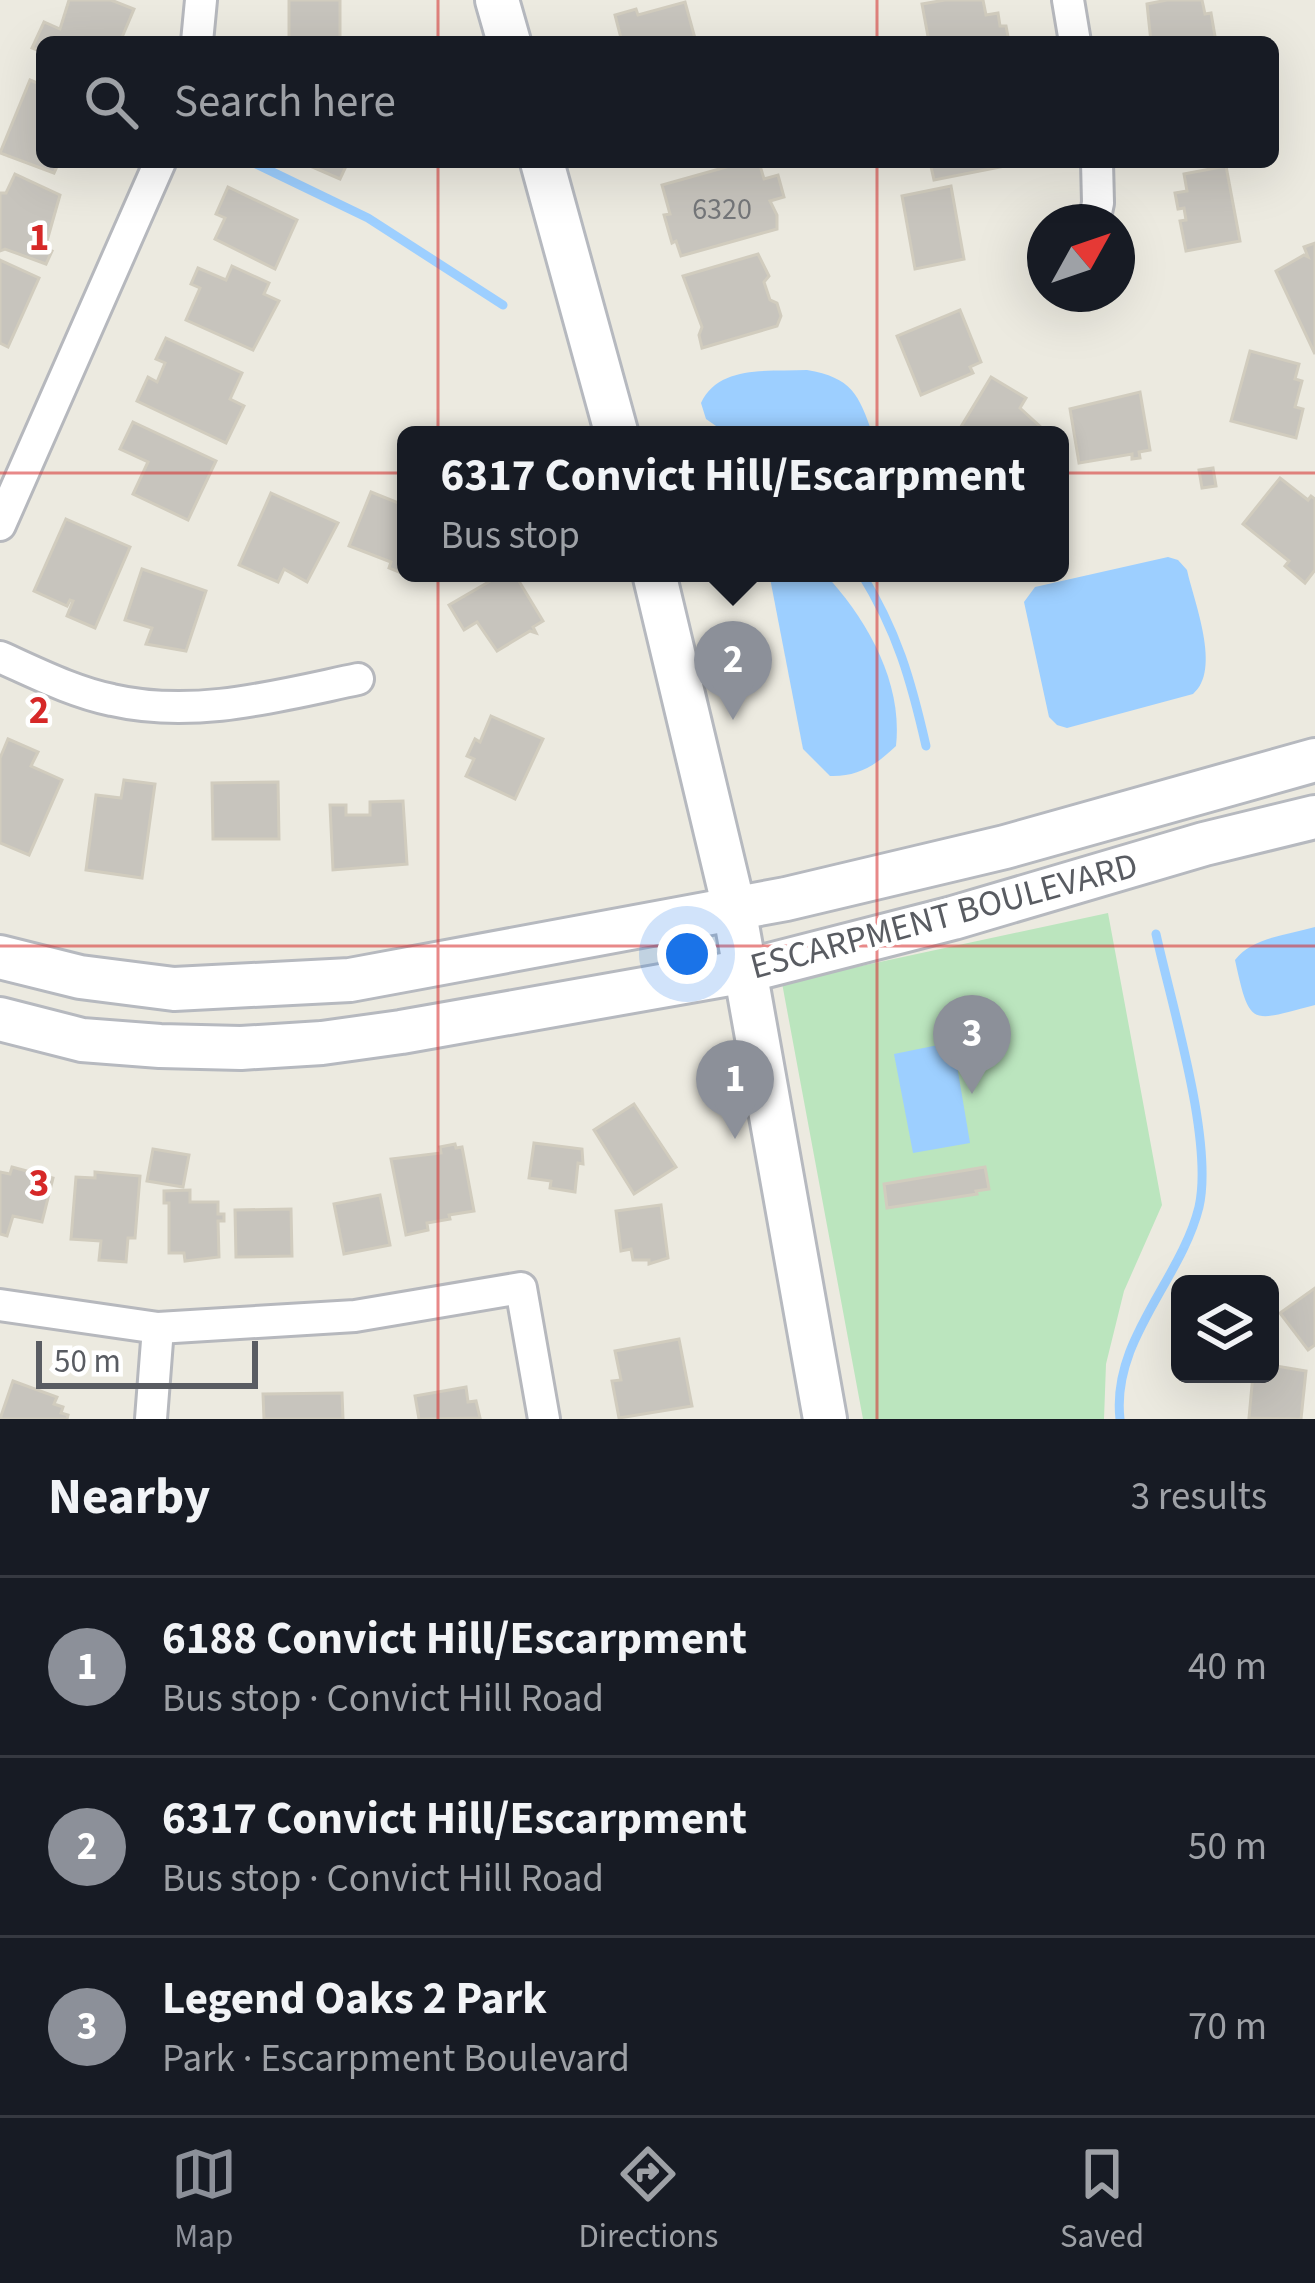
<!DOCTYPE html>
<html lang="en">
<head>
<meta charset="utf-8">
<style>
	:root { --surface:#171b24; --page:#242831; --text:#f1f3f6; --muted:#9ea1a6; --line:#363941; --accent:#8c9099 }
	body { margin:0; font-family:"Source Sans 3",sans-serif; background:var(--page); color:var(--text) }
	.controls { position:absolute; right:36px; bottom:36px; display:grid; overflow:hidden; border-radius:18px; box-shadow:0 12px 48px #0002 }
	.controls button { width:108px; height:108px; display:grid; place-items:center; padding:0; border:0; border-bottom:3px solid var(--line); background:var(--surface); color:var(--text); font:60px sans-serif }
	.compass { position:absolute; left:1027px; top:204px; width:108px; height:108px; border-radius:50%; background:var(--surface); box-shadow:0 12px 48px #0002; rotate:50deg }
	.scale { position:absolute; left:36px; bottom:30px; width:222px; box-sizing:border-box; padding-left:12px; border:6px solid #595c62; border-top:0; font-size:33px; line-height:42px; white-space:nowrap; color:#595c62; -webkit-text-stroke:9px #fff; paint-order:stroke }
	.you { position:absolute; left:687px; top:954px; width:42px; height:42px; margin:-30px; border:9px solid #fff; border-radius:50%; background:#1a73e8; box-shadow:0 0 0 18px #1a73e833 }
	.badge { display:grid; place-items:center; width:78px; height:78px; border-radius:50%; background:var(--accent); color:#fff; font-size:39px; font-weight:700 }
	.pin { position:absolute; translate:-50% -99px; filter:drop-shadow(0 3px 6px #0008) }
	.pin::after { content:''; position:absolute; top:63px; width:42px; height:36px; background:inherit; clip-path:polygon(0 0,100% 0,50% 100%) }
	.popup { position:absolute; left:397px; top:426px; width:672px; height:156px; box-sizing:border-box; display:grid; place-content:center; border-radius:18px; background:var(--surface); filter:drop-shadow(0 3px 9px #0005); font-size:39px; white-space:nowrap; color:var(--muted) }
	.popup b { font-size:45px; color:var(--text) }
	.popup::after { content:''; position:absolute; left:50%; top:100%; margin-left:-24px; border:24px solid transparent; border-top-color:var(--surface) }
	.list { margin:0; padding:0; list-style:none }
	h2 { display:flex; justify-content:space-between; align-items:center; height:156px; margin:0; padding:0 48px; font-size:51px }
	h2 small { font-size:39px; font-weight:400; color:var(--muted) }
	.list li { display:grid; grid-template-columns:78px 1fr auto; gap:36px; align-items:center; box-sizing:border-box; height:180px; padding:0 48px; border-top:3px solid var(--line) }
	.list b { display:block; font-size:45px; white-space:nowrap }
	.list p { margin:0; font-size:39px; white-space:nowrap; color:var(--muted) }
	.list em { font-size:39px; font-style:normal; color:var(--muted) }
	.icon { flex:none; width:66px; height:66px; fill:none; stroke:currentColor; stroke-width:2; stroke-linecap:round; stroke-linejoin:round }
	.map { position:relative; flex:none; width:1315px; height:1419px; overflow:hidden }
	.search { position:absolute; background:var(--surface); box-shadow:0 12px 48px #0002; left:36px; right:36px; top:36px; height:132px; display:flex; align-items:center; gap:30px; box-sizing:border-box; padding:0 42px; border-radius:18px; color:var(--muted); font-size:45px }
	.sheet { height:696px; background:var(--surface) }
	nav { display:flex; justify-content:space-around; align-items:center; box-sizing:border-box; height:168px; border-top:3px solid var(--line); background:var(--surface); font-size:33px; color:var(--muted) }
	nav a { display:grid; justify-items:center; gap:6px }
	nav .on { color:var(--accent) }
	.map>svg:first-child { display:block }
	.green { fill:#bbe5be }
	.water { fill:#9dcfff }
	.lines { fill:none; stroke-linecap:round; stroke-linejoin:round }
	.stream { stroke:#9dcfff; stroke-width:9 }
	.building { fill:#c7c4bd; stroke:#d1ccbe; stroke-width:3 }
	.street-casing { stroke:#b6b8bd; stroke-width:36 }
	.secondary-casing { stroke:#b6b9bf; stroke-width:48 }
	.street { stroke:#fff; stroke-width:30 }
	.secondary { stroke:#fff; stroke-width:42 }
	.grid { fill:none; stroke:#d62828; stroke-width:3; stroke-opacity:0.55 }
	.labels { text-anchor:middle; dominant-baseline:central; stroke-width:9; stroke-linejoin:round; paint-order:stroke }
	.number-label { font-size:30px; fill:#747679 }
	.street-label { font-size:36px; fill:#595c62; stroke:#fff }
	.grid-label { font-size:39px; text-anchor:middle; font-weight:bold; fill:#d62828; stroke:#fff; stroke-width:9; stroke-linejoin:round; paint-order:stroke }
</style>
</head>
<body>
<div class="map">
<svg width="1315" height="1419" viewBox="0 0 1315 1419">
	<rect width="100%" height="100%" fill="#eceae0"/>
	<path class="green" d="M1108,913L1162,1205L1124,1291L1106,1364L1104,1419H863L782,983Z"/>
	<g class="water">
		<path d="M807,370C852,378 858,393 873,435H729L706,419L701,403C719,364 770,372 807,370Z"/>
		<path d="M1168,557L1178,560L1187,570C1194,602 1222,670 1193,694L1067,728L1057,725L1049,717L1024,602L1035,587Z"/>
		<path d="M769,573H824C867,619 903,682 896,746C876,765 858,777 830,776L803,749Z"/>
		<path d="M1315,927V1005C1250,1022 1250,1028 1235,960C1252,937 1288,935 1315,927Z"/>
		<path d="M953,1042L970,1143L913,1153L894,1054Z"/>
	</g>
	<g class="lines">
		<g class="stream">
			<path d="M252,162L368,218L503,305"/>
			<path d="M675,434L677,435"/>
			<path d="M861,573C897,631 911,680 926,746"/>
			<path d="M1120,1419C1111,1340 1181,1280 1199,1207C1214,1141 1171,1003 1156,934"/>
		</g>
	</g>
	<g class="building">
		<path d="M69,0H111L134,9L120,42H42V52L32,48L44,22L60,29Z"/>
		<rect x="289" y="0" width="51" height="40"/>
		<path d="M945,0H983L986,15L998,13L1000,26H1006L1009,42H929L922,4Z"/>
		<path d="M1167,0H1202L1205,14L1211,13L1216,42H1151L1147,4Z"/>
		<path d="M685,2L696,42H622L615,15L636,9L638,15Z"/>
		<path d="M30,80L42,85V162H59L54,173L0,153Z"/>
		<path d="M301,162H348L340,179Z"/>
		<path d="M744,162H759L764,179L778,175L784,197L770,201L777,215V229L681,256L676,241L672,243L664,215L670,214L662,185Z"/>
		<path d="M930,162H1026L934,180Z"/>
		<path d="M1226,166L1240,241L1186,251L1180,221L1186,220L1184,208L1178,209L1175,193L1187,191L1184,174Z"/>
		<path d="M15,174L60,195L45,248L52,251L46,264L5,249L0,251V193H6Z"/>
		<path d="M951,186L964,259L915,269L902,196Z"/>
		<path d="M228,187L297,220L275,269L215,239L225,218L216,214Z"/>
		<path d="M1315,243V354L1276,271L1304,255L1308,257L1304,247Z"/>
		<path d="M758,254L769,276L764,282L770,300L777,303L781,316L777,326L702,348L699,335L702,327L683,276Z"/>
		<path d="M0,260L39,278L8,347L0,343Z"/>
		<path d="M232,266L269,283L264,294L279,301L253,350L186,320L200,288L191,284L198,268L226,280Z"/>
		<path d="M960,310L981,362L970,367L973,373L921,395L897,336Z"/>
		<path d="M166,338L242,373L230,399L244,406L226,443L137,401L148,377L157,382L165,363L156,359Z"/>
		<path d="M1250,351L1299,364L1295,379L1302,381L1295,407L1303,409L1296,438L1231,421Z"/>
		<path d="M991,377L1026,398L1020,408L1043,429L1040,435H956Z"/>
		<path d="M1140,392L1150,450L1139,452L1140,458L1132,459V454L1079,463L1070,409Z"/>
		<path d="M133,422L216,461L188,520L133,494L148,462L120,449Z"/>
		<path d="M1213,468L1216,486L1202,488L1199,470Z"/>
		<path d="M1280,478L1308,500L1311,496L1315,499V570L1305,583L1285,566L1289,561L1243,524Z"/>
		<path d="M371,492L406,506V573H418L416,579L389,568L391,562L349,546Z"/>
		<path d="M271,493L338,523L307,582L284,569L278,582L239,565Z"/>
		<path d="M66,519L130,547L95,628L67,616L73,601L70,600L67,606L34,591Z"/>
		<path d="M142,569L206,591L186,651L146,644L152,628L125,620Z"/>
		<path d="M504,573H514L543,621L533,627L536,633L530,631L497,651L477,622L464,630L449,605Z"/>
		<path d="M491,716L543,739L515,799L466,776L474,759L467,756L475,739L480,742Z"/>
		<path d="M8,739L38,752L31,766L62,780L29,855L0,843V758Z"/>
		<path d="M124,780L155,784L142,878L86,870L96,795L121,798Z"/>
		<path d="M278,782L279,839H213L212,783Z"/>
		<path d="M403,801L407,864L333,870L330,805H346V815H370V802Z"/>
		<path d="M634,1104L676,1167L634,1194L594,1130Z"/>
		<path d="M534,1143L582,1149L583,1164L578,1163L575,1192L550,1188L551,1181L529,1178Z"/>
		<path d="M455,1144L456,1148L462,1147L474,1211L449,1215L450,1219L427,1223L428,1230L406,1235L391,1159L441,1153L440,1147Z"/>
		<path d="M153,1149L189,1155L183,1187L147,1181Z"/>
		<path d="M12,1167L53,1178L42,1222L13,1216L7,1236L0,1234V1172L10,1174Z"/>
		<path d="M985,1167L989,1189L976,1191L977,1194L887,1208L884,1184Z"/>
		<path d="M95,1172L140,1176L135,1238H128L126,1262L99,1260L101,1241L71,1239L76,1177L95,1178Z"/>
		<path d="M190,1190V1202H218V1214H224V1221H218L219,1257L185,1261L184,1253H169V1203H164V1191Z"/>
		<path d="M380,1195L390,1245L344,1254L334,1204Z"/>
		<path d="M661,1205L668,1258L649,1264V1260H633L631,1249L621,1251L616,1211Z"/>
		<path d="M291,1209L292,1256L236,1257L235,1210Z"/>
		<path d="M1315,1288V1345L1308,1350L1280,1313Z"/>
		<path d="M679,1339L692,1406L619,1418L612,1381L621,1380L615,1351Z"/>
		<path d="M1270,1365L1306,1371L1301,1419L1249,1418L1253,1374H1270Z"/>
		<path d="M13,1381L57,1397L54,1404L63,1407L61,1413L68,1415L67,1419H0Z"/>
		<path d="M466,1387L468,1402L476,1401L480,1418L419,1419L415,1396Z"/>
		<path d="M342,1393L343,1419H264L263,1394Z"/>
	</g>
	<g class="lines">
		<defs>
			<g id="street">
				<path d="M1068,0L1075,42"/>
				<path d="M197,42L201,0"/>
				<path d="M1094,222L1098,203L1097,162"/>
				<path d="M0,525L160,162"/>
				<path d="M0,657C36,673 73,692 112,700C195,719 277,696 358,679"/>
				<path d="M0,1305L158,1328L355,1316L521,1288L544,1419"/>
				<path d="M151,1419L158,1328"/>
			</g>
			<g id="secondary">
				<path d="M497,0L509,42"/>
				<path d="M542,162L617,435"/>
				<path d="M654,573L734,908L825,1419"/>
				<path d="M0,957L80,977L174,989L350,980L786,899L1005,847L1315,760"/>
				<path d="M0,1019L82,1040L160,1046L241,1048L322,1043L401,1032L746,971L953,918L1204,844L1315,817"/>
			</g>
		</defs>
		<use href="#street" class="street-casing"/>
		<use href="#secondary" class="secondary-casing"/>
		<use href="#street" class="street"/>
		<use href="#secondary" class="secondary"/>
	</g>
	<path class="grid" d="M438,0V42M877,0V42M438,162V1419M877,162V1419M0,473H1315M0,946H1315"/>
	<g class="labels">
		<g class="number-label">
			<text x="722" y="209">6320</text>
		</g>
		<g class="street-label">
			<text transform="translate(944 916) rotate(-15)">ESCARPMENT BOULEVARD</text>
		</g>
	</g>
	<g class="grid-label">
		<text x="39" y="250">1</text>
		<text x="39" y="723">2</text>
		<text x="39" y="1196">3</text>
	</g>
</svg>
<div class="controls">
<button><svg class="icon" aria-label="layers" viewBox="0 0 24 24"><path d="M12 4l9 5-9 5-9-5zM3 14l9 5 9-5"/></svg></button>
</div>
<svg class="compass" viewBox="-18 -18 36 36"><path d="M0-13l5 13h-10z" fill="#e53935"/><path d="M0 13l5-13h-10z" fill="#9ea1a6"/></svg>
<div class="scale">50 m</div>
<div class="you"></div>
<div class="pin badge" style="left:735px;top:1139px">1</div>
<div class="pin badge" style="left:733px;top:720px">2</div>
<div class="popup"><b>6317 Convict Hill/Escarpment</b>Bus stop</div>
<div class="pin badge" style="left:972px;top:1094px">3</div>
<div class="search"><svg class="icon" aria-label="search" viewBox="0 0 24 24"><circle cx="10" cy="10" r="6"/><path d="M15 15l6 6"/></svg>Search here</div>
</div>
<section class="sheet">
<h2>Nearby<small>3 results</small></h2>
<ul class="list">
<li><span class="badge">1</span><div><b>6188 Convict Hill/Escarpment</b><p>Bus stop · Convict Hill Road</p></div><em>40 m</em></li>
<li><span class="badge">2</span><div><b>6317 Convict Hill/Escarpment</b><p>Bus stop · Convict Hill Road</p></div><em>50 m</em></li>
<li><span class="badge">3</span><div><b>Legend Oaks 2 Park</b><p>Park · Escarpment Boulevard</p></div><em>70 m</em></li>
</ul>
</section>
<nav>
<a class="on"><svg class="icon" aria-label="map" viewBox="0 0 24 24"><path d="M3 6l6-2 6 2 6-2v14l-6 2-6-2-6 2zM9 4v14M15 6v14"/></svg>Map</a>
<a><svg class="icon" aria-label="directions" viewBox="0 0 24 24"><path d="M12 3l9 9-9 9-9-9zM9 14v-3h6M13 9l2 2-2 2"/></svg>Directions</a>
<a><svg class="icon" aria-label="saved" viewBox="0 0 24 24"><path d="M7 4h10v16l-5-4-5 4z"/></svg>Saved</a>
</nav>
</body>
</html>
